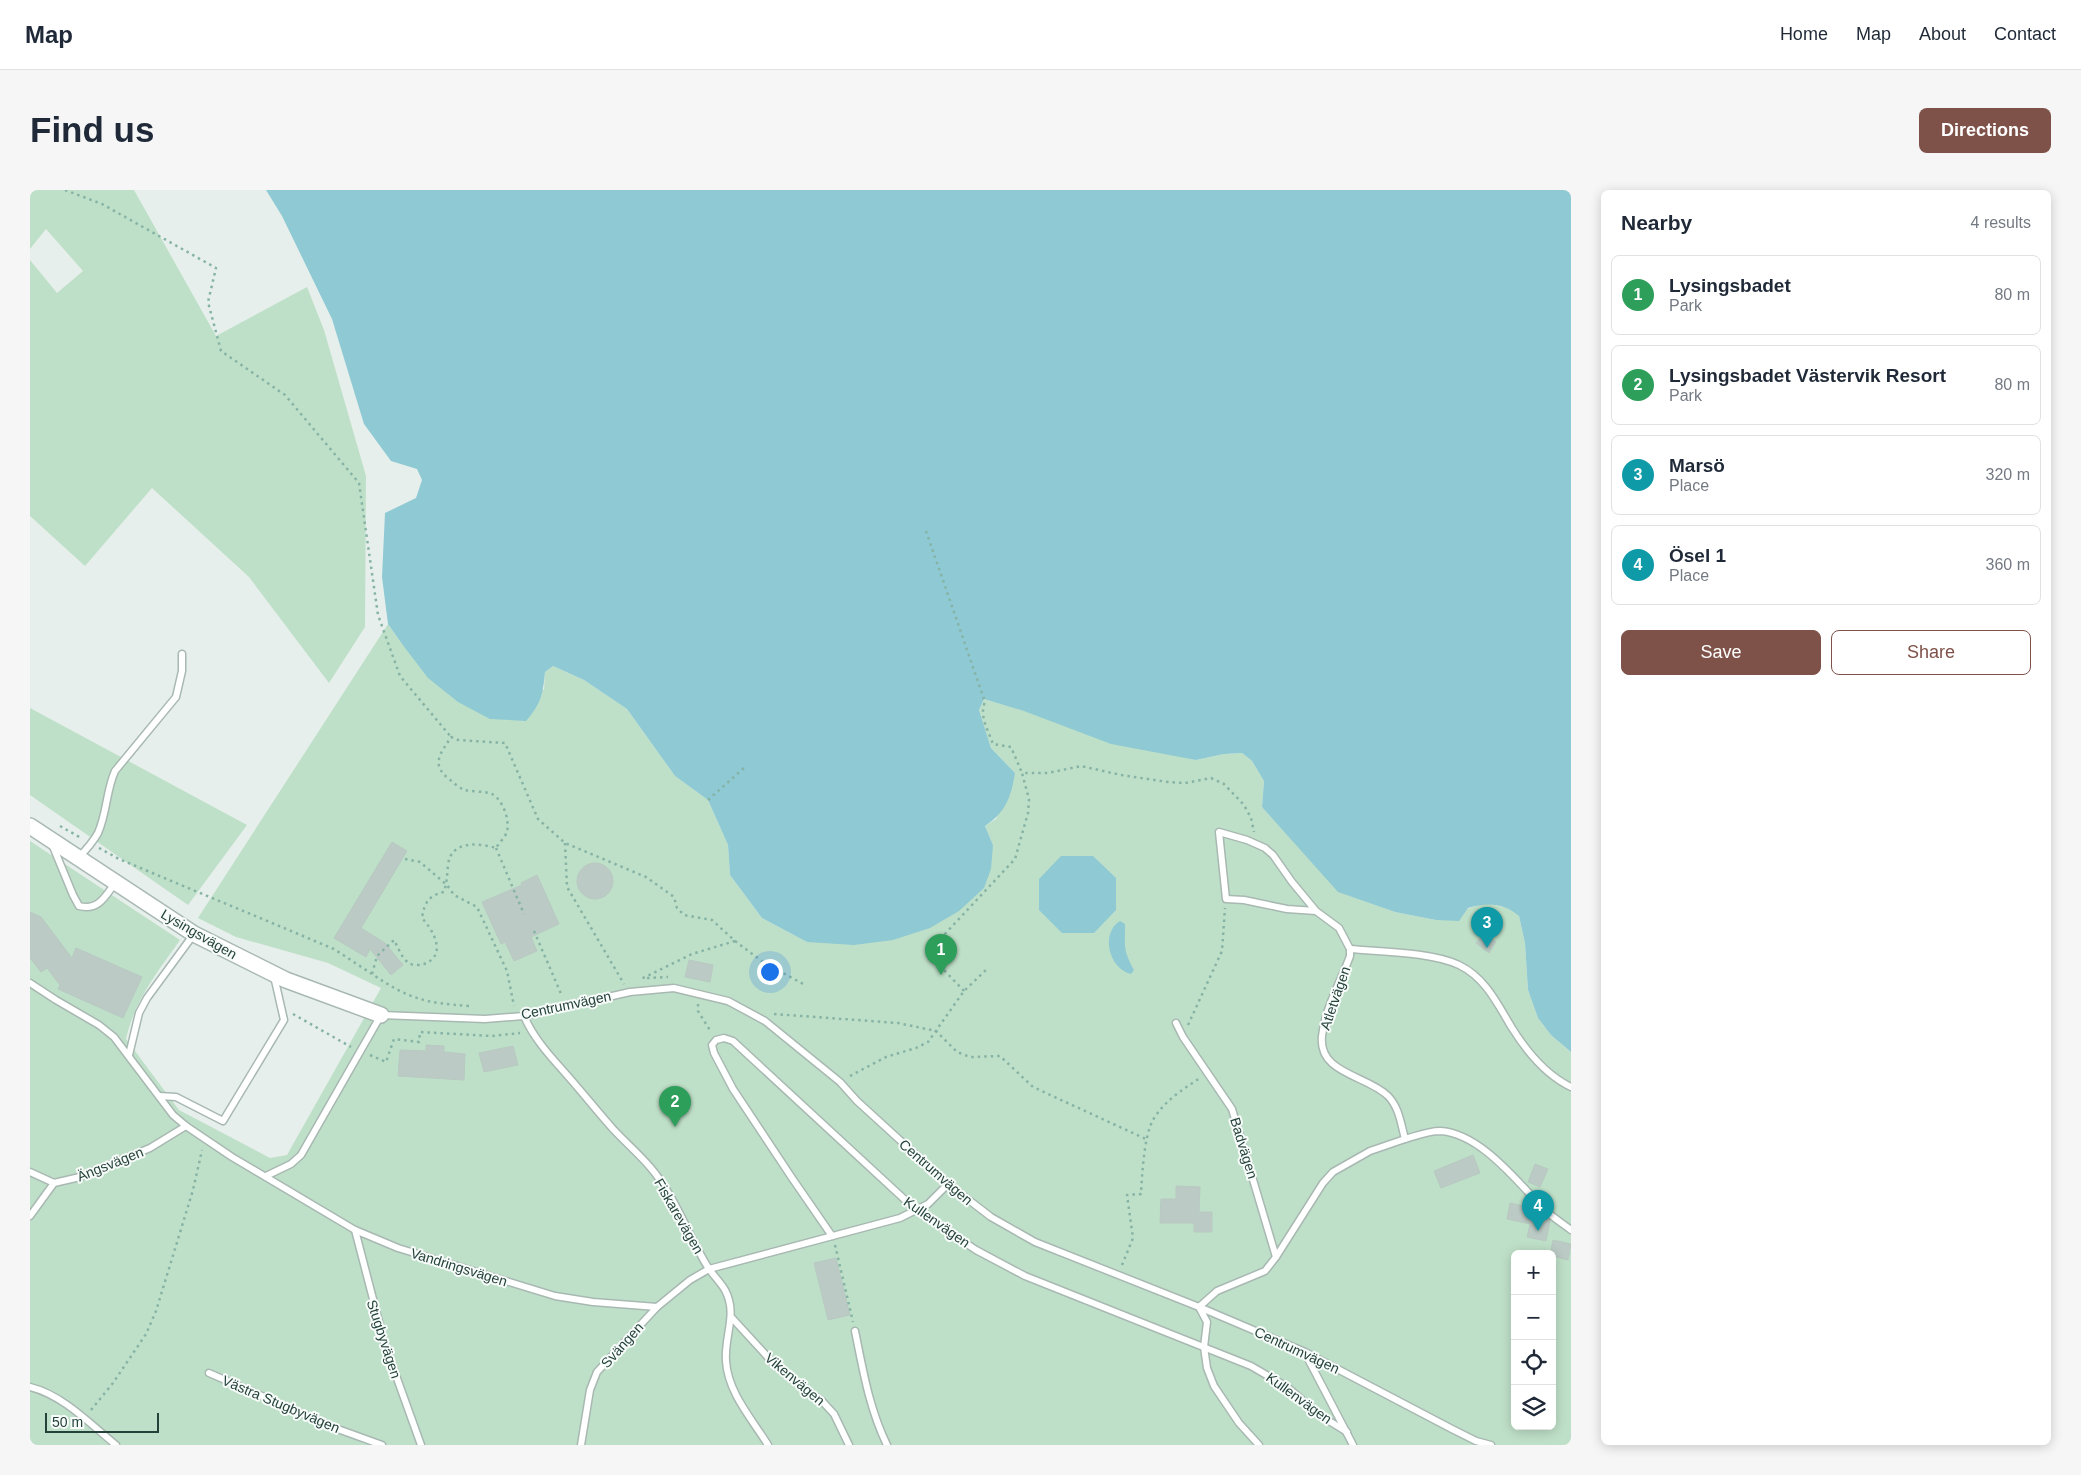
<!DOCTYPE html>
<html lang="en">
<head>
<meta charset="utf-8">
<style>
	:root { --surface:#fff; --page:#f6f6f7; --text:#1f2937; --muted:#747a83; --line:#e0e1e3; --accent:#7f5249 }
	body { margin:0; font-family:Helvetica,sans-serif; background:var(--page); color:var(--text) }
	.controls { position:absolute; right:15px; bottom:15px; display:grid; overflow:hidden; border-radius:8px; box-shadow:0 2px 12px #0003 }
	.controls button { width:45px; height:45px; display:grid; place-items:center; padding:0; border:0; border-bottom:1px solid var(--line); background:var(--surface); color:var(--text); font:25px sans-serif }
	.scale { position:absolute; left:15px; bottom:12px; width:114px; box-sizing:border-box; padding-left:5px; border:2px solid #24423a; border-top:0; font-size:14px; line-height:18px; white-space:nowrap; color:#24423a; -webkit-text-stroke:4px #f7fbf9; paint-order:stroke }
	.you { position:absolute; left:739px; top:781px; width:18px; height:18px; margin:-12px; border:4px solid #fff; border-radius:50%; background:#1a73e8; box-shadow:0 0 0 8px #1a73e833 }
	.badge { display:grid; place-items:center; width:32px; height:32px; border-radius:50%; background:var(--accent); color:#fff; font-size:16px; font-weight:700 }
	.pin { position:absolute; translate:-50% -41px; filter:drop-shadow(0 1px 2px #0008) }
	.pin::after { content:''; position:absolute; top:26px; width:18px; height:15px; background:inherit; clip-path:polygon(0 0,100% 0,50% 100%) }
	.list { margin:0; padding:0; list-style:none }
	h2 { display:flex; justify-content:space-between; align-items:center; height:65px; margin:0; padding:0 20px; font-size:21px }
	h2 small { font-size:16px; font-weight:400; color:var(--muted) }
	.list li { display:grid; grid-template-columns:32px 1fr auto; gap:15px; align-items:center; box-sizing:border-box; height:80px; margin:0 10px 10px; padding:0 10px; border:1px solid var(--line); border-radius:8px }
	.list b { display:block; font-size:19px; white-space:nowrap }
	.list p { margin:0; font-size:16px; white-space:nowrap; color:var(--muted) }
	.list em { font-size:16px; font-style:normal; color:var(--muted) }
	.actions { display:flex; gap:10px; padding:15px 20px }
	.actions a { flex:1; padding:11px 0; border:1px solid var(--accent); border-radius:8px; text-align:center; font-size:18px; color:var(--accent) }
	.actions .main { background:var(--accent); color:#fff }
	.icon { flex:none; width:28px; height:28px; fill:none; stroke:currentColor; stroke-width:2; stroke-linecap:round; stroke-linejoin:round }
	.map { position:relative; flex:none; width:1541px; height:1255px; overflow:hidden; border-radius:8px }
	header { display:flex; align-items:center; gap:30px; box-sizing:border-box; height:70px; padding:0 25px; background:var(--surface); border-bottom:1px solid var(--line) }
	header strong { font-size:24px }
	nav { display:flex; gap:28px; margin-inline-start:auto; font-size:18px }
	.intro { display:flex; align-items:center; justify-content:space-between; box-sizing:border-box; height:120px; padding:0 30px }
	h1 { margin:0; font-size:35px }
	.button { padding:12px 22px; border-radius:8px; background:var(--accent); color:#fff; font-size:18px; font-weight:700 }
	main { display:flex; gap:30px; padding:0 30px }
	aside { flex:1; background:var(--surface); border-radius:8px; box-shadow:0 2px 12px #0003 }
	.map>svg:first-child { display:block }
	.green { fill:#bfe0c8; fill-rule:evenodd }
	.water { fill:#8ec9d4 }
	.building { fill:#bbcac4; stroke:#b8c9c2 }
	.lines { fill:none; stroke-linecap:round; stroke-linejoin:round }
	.service-casing { stroke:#a8b8b2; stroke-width:9 }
	.tertiary-casing { stroke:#a8b8b2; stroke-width:18 }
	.path { stroke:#86b3a5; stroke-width:2.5; stroke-dasharray:2.5 4; stroke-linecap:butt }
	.service { stroke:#fff; stroke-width:6 }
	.tertiary { stroke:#fff; stroke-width:15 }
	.labels { text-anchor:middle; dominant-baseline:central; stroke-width:4; stroke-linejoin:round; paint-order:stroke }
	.street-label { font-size:14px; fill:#24423a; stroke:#f7fbf9 }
</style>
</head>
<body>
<header>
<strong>Map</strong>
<nav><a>Home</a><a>Map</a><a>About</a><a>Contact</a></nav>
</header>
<div class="intro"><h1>Find us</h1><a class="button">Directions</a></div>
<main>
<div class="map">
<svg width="1541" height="1255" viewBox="0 0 1541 1255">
	<rect width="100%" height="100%" fill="#e6efeb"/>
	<g class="green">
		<path d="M0,0H104L186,146L277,97L294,140L336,286L335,437L299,493L219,387L122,298L55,376L0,326V70L27,103L53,81L16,39L0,59Z"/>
		<path d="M358,434L372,454L514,500L515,482L523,476L554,490L597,519L645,586L678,610L698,655L700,685L732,728L777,752L963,655L955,636L966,629L985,583L961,558L951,527L949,520L954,509L1166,570L1194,564L1212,563L1222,571L1234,591L1232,617L1309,702L1365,722L1406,730L1454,713L1479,718L1489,726L1495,753L1498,800L1508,828L1521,845L1541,862V1255H0V651L150,750C127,783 105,809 96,849L149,920L240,968L257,965L351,798L298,773L206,747L168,728ZM1485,1064H1522V1236H1485Z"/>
		<path d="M0,518L217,635L158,715L0,605Z"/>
	</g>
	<g class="water">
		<path d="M236,0H1541V862L1521,845L1508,828L1498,800L1495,753L1489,726C1474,713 1457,712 1438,718L1429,731L1406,730L1365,722L1308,702L1232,617L1234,591L1222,571L1212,563L1194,564L1166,570L1081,554L994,521L954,509L949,520L961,558L985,583C981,607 976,622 955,636L963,655L961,679L954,698L929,721L900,738L863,750L824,755L777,752L732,728L700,685L698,655L678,610L645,586L597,519L554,490L523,476L515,482C513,504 511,514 496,531L460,529L428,512L398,488L372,454L358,434L352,387L355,323L386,308L392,290L387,279L361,271L334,234L302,129L252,26Z"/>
		<path d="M1031,666H1063L1086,688V720L1064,743H1032L1009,720V689Z"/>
		<path d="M1090,731L1095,734C1095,757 1093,760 1104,780L1101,784C1079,779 1070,743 1090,731Z"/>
	</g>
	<g class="building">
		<path d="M362,652L377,661L331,738L355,753L373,775L361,785L340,759L336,767L304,748Z"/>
		<circle cx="565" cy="691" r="18"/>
		<path d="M507,685L529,734L501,747L507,761L484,771L475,752L471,754L452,712L492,695L491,693Z"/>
		<path d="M0,722L11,727L42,768L46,758L112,787L93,828L28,799L30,795L17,778L11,782L0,768Z"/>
		<path d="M1454,743L1466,752L1459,763L1446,753Z"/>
		<path d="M659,770L683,775L680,792L655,787Z"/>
		<path d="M396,855L414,856V862L435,864L434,890L368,886L370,860L396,861Z"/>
		<path d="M483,856L488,875L454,882L449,863Z"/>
		<path d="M1443,965L1450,983L1411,998L1404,981Z"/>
		<path d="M1505,974L1518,979L1510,997L1498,992Z"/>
		<path d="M1146,996L1170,997L1169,1022H1182V1042H1164V1033H1130L1131,1009H1146Z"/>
		<path d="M1480,1013L1507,1019L1520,1031L1516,1051L1497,1047L1500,1034L1477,1029Z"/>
		<path d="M1523,1050L1541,1054L1538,1070L1522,1066V1064H1520Z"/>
		<path d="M806,1068L820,1125L798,1130L784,1073Z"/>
	</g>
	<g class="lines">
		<defs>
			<g id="service">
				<path d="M22,654L43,705L49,716C68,721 75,707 85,693"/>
				<path d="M48,668C55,661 63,652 68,643C77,623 76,601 85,581L146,507L152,481V464"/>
				<path d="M1286,721L1262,692L1243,665L1235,658L1217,650L1189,642L1196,709L1214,710L1257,719L1286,721L1309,738L1320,759"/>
				<path d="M0,793L26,810L69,835L84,847L143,925L156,936L202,967L325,1040L368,1058L525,1106L563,1112L627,1117L660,1090L679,1079L870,1028L898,1014L918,994"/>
				<path d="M494,826C504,849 520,866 536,884C552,902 567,921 583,939C595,952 609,964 620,977C646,1007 658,1046 679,1079C684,1086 691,1093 695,1100C708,1124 694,1146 696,1171C698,1203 722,1229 738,1255"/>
				<path d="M1146,833L1153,847L1202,919L1246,1067"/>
				<path d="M99,865L109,823L117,808L164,744"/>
				<path d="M129,906L146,907L193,931L254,830L244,786"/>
				<path d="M1375,949C1386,946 1398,941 1410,941C1451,943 1489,994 1516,1021C1524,1028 1533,1034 1541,1040"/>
				<path d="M0,982L24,993L50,987L120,958L156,936"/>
				<path d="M236,986L261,974L271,965L351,825L455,829L494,826L600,802L644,798L698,811L735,831L810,892L827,911L918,994L961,1027L1005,1052L1169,1117L1275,1162L1422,1239L1446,1251L1461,1255"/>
				<path d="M0,1026L24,993"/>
				<path d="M325,1040L355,1155L391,1255"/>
				<path d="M802,1046L762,988L703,899L684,863L682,855L686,850L694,848L703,851L886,1020L946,1060L995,1086L1221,1176L1257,1197L1291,1226L1317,1242"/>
				<path d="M702,1128L746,1176L772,1197L792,1211L804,1224L819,1255"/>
				<path d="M825,1141C833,1180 839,1218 857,1255"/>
				<path d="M1275,1163L1323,1255"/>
				<path d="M179,1183L305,1238L352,1255"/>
				<path d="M0,1197C33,1205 60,1234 86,1255"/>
				<path d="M551,1255L560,1200L567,1182L627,1117"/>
				<path d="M1229,1255L1209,1233L1184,1196L1177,1178L1174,1157L1177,1132L1169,1117L1187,1101L1235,1081L1246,1067L1293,993L1303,982L1340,961L1375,949C1371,934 1369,917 1358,906C1337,885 1288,884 1292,846C1295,818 1311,791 1320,766V759C1352,762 1401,762 1429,775C1456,788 1468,815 1482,838C1497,862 1516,885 1541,897"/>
			</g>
			<path id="tertiary" d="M0,636L164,744L256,790L351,825"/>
		</defs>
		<use href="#service" class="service-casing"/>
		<use href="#tertiary" class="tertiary-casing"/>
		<g class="path">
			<path d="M35,0L72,14L186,78L178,112L191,161L255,205L329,293L348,425L370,486L421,547"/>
			<path d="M896,341L955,512C949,526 958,540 963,554L981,557L992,583"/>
			<path d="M678,610L715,577"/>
			<path d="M30,636L51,648"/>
			<path d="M535,653L537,697L594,794"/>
			<path d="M69,658L89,669L304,759L342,784"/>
			<path d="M466,658L494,724"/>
			<path d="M375,669L390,672L417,695L424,705L447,717L477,781L484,816"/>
			<path d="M504,741L532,806"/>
			<path d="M705,751L733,772L775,795"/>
			<path d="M617,788L638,787"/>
			<path d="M934,801L914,780V745L985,669L998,623L999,609L992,583H1018L1051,576L1091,585L1138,592L1155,593L1181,588L1194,594L1214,615L1221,628L1224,642"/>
			<path d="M668,814V821L681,842"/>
			<path d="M439,816C395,813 379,809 342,784L347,766L364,750C368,757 372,769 379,773C383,776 390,775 394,774C418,765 403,740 392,728C394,713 399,705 414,702C417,693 417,685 418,675C421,650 448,653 466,658C469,653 475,647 477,642C480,630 473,610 462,604C454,601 443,602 435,600C429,598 424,593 419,589C400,574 411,563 421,547L428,550L475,553L508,629L535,653L616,687L644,707L647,718L654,725L682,730L705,751L662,764L611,789"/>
			<path d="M263,824L321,857"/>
			<path d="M744,824L868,833L906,841L927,862L940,867L970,866L1003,897L1118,950"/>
			<path d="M1158,835L1192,761L1195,718"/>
			<path d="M340,865L356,872L364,849L389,852L390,842L462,846L490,843"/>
			<path d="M820,886L856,867L886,858L898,852L934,801L956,780"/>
			<path d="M805,1055L823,1132"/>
			<path d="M1092,1075L1103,1048L1097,1005L1111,1004C1112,985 1114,946 1123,930C1134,911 1152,900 1170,888"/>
			<path d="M61,1220L83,1193L116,1144L126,1121L163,1000L172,960"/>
		</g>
		<use href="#service" class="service"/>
		<use href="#tertiary" class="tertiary"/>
	</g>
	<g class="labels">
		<g class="street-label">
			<text transform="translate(169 744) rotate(30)">Lysingsvägen</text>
			<text transform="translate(1305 808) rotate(-71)">Atletvägen</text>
			<text transform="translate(536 815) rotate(-12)">Centrumvägen</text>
			<text transform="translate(1214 958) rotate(73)">Badvägen</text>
			<text transform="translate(80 974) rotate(-22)">Ängsvägen</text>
			<text transform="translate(906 982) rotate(41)">Centrumvägen</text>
			<text transform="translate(649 1026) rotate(60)">Fiskarevägen</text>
			<text transform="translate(907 1032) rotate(35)">Kullenvägen</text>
			<text transform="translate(429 1077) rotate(17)">Vandringsvägen</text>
			<text transform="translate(354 1149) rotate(72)">Stugbyvägen</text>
			<text transform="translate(592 1155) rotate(-48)">Svängen</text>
			<text transform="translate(1267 1160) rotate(25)">Centrumvägen</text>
			<text transform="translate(765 1189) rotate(40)">Vikenvägen</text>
			<text transform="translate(1269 1208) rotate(36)">Kullenvägen</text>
			<text transform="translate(251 1214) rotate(23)">Västra Stugbyvägen</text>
		</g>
	</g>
</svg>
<div class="controls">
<button>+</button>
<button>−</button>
<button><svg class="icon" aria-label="locate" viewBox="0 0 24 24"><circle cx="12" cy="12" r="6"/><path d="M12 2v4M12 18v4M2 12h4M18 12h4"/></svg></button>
<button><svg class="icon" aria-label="layers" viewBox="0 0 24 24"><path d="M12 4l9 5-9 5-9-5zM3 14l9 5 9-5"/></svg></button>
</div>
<div class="scale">50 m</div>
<div class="you"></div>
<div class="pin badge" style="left:911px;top:785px;background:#2e9e5b">1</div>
<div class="pin badge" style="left:645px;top:937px;background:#2e9e5b">2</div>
<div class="pin badge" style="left:1457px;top:758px;background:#0f9aa8">3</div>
<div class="pin badge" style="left:1508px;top:1041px;background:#0f9aa8">4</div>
</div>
<aside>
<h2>Nearby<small>4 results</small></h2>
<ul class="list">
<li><span class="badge" style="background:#2e9e5b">1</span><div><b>Lysingsbadet</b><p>Park</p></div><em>80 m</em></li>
<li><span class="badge" style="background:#2e9e5b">2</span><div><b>Lysingsbadet Västervik Resort</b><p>Park</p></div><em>80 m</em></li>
<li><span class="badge" style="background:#0f9aa8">3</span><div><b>Marsö</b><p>Place</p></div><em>320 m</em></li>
<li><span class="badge" style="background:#0f9aa8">4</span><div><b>Ösel 1</b><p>Place</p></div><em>360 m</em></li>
</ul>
<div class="actions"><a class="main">Save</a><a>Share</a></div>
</aside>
</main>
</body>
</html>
